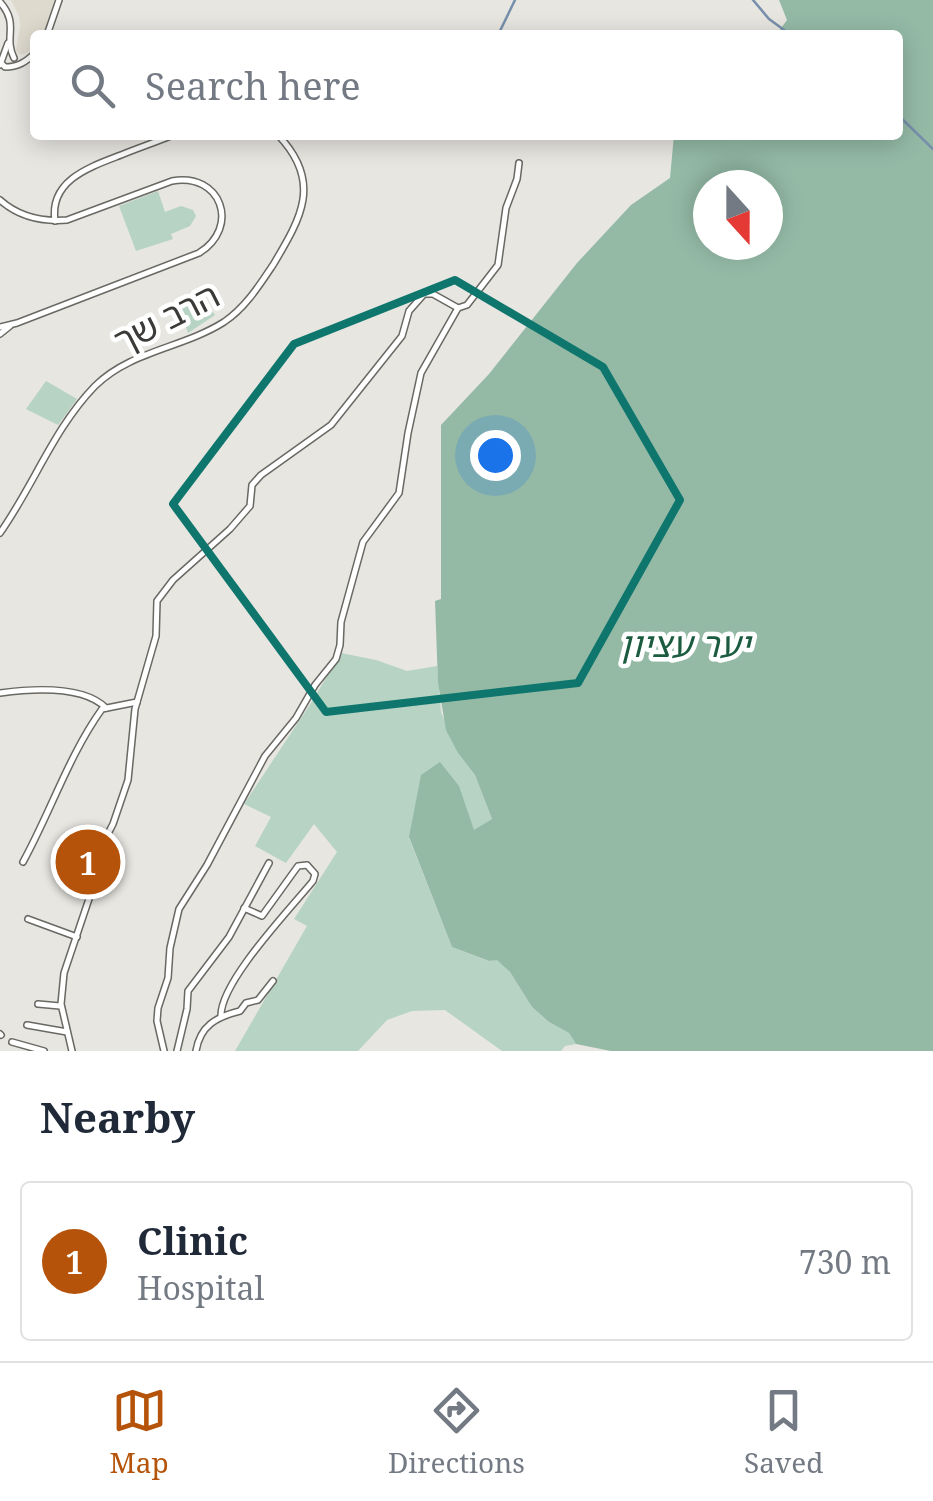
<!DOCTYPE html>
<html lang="en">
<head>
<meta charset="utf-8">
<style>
	:root { --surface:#fff; --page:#f2f2f3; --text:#1f2937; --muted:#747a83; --line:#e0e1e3; --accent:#b45309 }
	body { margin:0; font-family:"Noto Serif","Noto Sans Hebrew",serif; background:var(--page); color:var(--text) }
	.compass { position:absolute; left:693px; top:170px; width:90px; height:90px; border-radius:50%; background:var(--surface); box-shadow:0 5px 25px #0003; rotate:159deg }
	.you { position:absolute; left:495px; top:455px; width:35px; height:35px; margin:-25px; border:8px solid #fff; border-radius:50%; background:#1a73e8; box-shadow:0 0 0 15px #1a73e833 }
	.badge { display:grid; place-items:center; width:65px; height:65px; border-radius:50%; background:var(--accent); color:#fff; font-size:32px; font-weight:700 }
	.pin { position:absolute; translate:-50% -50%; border:5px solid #fff; box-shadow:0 2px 10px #0006 }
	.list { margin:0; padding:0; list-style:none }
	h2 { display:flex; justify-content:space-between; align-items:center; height:130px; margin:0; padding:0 40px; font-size:42px }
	h2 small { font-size:32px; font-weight:400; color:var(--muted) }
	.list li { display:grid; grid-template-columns:65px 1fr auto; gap:30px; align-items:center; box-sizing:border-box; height:160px; margin:0 20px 20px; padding:0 20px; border:2px solid var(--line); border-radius:10px }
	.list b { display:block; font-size:38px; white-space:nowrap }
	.list p { margin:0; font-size:32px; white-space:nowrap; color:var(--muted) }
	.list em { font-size:32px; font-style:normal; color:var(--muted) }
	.icon { flex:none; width:55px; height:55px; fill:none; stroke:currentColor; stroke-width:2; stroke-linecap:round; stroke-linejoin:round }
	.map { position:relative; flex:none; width:933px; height:1051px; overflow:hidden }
	.search { position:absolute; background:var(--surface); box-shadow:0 5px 25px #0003; left:30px; right:30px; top:30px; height:110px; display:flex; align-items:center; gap:25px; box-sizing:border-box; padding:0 35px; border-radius:10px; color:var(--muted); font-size:38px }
	.sheet { height:310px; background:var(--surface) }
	nav { display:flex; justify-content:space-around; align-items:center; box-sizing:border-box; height:140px; border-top:2px solid var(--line); background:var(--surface); font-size:28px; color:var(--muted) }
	nav a { display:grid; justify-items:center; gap:5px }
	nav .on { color:var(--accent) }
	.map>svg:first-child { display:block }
	.built { fill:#dedace }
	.green { fill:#b6d3c3 }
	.forest { fill:#94baa6; fill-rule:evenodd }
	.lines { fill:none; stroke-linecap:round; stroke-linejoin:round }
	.stream { stroke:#778fab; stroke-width:2.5 }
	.street-casing { stroke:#696863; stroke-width:8 }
	.street { stroke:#fff; stroke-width:5 }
	.marked { fill:none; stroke:#0f766e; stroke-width:8; stroke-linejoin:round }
	.labels { text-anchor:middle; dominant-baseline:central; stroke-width:9; stroke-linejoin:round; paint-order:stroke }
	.street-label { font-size:35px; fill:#3b3a38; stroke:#fff }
	.park-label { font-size:35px; font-style:italic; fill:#1b5c41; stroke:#fff }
</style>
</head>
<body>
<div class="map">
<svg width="933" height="1051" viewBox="0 0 933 1051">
	<rect width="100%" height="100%" fill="#e7e6e1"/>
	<path class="built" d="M11,0H54L47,30L43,35H35V45L27,53L20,55L16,51L20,26L19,16Z"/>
	<g class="green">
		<path d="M158,191L165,212L181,206L193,210L196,216L190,226L171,234L173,239L136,251L119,206Z"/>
		<path d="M202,297L215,315L188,333L180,308Z"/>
		<path d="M46,381L77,399L58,425L26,409Z"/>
		<path d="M341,653L376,660L407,671L437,666L441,712L458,753L475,775L492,819L475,831L409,838L452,947L488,961L498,959L510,972L532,1007L549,1022L569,1033L576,1044L565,1046L561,1051H502L445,1010L412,1011L387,1020L358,1051H235L307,926L294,919L337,852L314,824L286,863L255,846L271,817L244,804L311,703Z"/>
	</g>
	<path class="forest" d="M779,0H933V1051H611L576,1044L569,1033L549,1022L532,1007L510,972L497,960L489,961L452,947L409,837L421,775L440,762L459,786L474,830L492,819L475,775L458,753L446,730L438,683L435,601L441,599V425L489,374L577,263L631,205L670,178L674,135H898V35H776L787,20ZM708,185H768V245H708Z"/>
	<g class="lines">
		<g class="stream">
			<path d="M753,0L769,19L791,35"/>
			<path d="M498,35L515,0"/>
			<path d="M898,115L933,149"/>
		</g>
		<defs>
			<g id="street">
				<path d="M0,2C20,25 3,36 14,58"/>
				<path d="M47,35L59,0"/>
				<path d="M1,63L5,67C18,67 26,62 35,53"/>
				<path d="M0,65L8,43"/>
				<path d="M0,200C19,217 41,222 67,220L172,181C221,172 241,227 199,253L17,323L0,327"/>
				<path d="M55,221C49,180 90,167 121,155C138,148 156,142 173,135"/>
				<path d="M0,334L10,326"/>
				<path d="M0,533C34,485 54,428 95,386C130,351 183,348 224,322C245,308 259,286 273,265C301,218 323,182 278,135"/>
				<path d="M0,693C30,689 83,685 106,708"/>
				<path d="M23,862C51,811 69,755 102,709L137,702"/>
				<path d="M28,919L77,937"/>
				<path d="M38,1004L60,1006"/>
				<path d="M221,1016C220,982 291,908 313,881L315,874L307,865L298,866L262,916L244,908"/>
				<path d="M27,1025L67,1032"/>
				<path d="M0,1034L1,1035"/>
				<path d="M12,1042L44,1051"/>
				<path d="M72,1051L61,1004L64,973L95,881L97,855L113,824L128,780L135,709L156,636L157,601L173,580L230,529L250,506L252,485L261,475L331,425L402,336L409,311L424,294H433L458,308"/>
				<path d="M164,1051L157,1021L158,1008L168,978L170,948L179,909L207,865L265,756L296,718L315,685L336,659L340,645L341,622L363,542L399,493L408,433L421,373L458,308L467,305L498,265L506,208L517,179L519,163"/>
				<path d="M177,1051L187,1009L188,991L229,937L269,863"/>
				<path d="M196,1051C200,1026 216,1017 240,1011L246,1003L258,1000L273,981"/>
			</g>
		</defs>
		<use href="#street" class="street-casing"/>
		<use href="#street" class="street"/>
	</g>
	<path class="marked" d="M455,280L603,367L680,500L578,683L326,712L173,504L294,344Z"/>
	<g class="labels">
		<g class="street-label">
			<text transform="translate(166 317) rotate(-27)">הרב שך</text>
		</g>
		<g class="park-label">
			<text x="685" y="643">יער עציון</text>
		</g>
	</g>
</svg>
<svg class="compass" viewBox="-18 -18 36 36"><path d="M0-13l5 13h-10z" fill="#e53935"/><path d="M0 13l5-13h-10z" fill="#747a83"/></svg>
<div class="you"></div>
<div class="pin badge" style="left:88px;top:862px">1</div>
<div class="search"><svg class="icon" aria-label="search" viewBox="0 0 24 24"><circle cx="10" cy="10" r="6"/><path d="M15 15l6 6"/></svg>Search here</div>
</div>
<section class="sheet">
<h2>Nearby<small></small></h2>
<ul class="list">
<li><span class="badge">1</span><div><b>Clinic</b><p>Hospital</p></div><em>730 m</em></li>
</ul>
</section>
<nav>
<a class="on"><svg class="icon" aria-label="map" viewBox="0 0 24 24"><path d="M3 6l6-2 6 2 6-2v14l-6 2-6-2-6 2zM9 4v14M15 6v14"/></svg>Map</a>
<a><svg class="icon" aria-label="directions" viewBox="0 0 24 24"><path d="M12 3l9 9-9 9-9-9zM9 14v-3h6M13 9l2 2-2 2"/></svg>Directions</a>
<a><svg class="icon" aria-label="saved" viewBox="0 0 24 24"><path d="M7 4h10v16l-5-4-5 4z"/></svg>Saved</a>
</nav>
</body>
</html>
